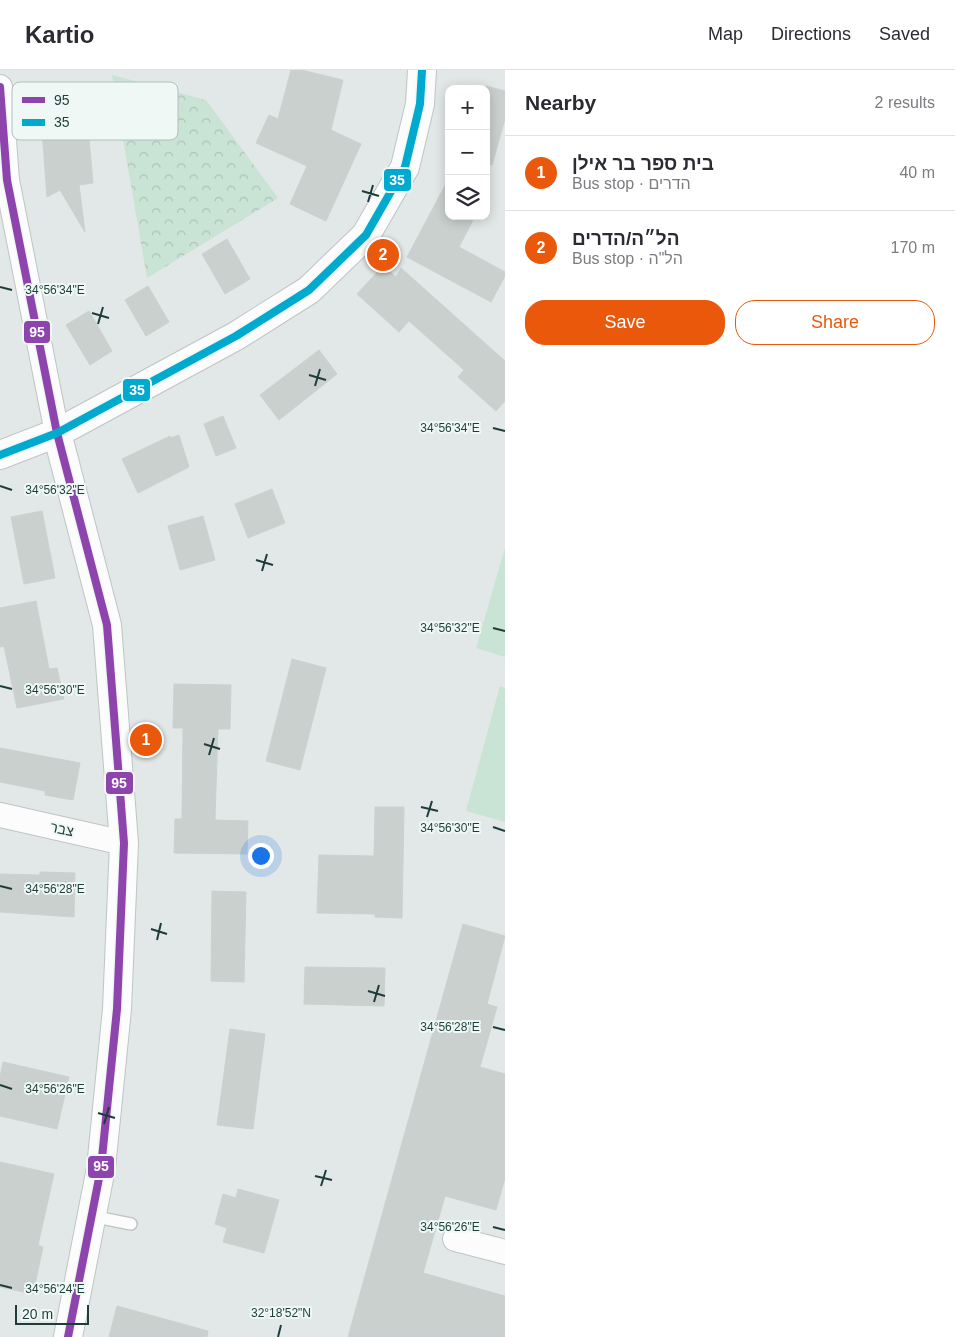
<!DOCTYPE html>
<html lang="en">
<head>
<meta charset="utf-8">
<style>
	:root { --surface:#fff; --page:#f7f7f7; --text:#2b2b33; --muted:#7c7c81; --line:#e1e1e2; --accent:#ea580c }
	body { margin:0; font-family:Arial,"Noto Sans Hebrew",sans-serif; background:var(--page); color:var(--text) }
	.controls { position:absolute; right:15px; top:15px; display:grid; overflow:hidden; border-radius:10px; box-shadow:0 2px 12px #0003 }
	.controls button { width:45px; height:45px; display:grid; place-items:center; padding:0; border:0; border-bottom:1px solid var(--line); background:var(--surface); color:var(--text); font:25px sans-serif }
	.scale { position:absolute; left:15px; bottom:12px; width:74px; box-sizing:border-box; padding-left:5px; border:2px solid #1e3d3a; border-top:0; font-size:14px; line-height:18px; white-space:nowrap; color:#1e3d3a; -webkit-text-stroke:4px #eff8f5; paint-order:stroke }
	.you { position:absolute; left:260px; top:785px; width:18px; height:18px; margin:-12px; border:4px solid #fff; border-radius:50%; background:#1a73e8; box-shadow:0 0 0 8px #1a73e833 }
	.badge { display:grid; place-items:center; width:32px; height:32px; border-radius:50%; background:var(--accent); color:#fff; font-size:16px; font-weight:700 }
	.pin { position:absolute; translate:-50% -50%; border:2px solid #fff; box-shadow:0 1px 5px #0006 }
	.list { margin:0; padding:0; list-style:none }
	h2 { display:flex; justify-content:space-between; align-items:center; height:65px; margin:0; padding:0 20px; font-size:21px }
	h2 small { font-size:16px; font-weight:400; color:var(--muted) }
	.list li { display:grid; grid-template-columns:32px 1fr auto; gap:15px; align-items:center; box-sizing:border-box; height:75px; padding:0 20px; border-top:1px solid var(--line) }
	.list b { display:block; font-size:19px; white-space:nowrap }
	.list p { margin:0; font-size:16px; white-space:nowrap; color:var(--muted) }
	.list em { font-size:16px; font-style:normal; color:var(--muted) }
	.actions { display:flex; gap:10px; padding:15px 20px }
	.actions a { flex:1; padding:11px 0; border:1px solid var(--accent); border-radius:20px; text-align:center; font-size:18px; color:var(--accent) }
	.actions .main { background:var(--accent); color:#fff }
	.icon { flex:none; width:28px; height:28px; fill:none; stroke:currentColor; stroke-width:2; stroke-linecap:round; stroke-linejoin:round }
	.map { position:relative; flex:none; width:505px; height:1267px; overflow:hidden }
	header { display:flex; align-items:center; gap:30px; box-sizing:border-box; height:70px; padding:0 25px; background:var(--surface); border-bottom:1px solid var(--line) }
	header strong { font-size:24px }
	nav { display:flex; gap:28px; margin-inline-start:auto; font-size:18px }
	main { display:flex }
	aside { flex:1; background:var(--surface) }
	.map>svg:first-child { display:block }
	.green { fill:#c9e3d5 }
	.forest { fill:url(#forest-crowns) }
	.building { fill:#c9d0ce; stroke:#cad1d0 }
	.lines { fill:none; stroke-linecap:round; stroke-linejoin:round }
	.lane-casing { stroke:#bfc5c4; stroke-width:14 }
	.street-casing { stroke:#bfc5c4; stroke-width:26 }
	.secondary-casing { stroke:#bdc6c4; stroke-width:30 }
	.lane { stroke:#fbfcfb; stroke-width:11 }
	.street { stroke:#fbfcfb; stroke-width:24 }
	.secondary { stroke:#fbfcfb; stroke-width:28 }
	.bus-1-casing { stroke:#eff8f5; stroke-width:11 }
	.bus-2-casing { stroke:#eff8f5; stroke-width:11 }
	.bus-1 { stroke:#8e44ad; stroke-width:8 }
	.bus-2 { stroke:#00a9ce; stroke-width:8 }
	.ticks { fill:none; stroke:#1e3d3a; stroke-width:2 }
	.labels { text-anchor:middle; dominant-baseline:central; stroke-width:4; stroke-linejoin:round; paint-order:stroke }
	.street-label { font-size:14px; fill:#1e3d3a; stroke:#eff8f5 }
	.key { fill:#eff8f5; stroke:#b0c0bd; stroke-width:1 }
	.key-label { font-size:14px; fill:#1e3d3a }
	.ticks-label { font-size:12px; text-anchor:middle; fill:#1e3d3a; stroke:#eff8f5; stroke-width:4; stroke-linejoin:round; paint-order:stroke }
	.line-badge { stroke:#eff8f5; stroke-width:2 }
	.badge-label { font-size:14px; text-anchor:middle; font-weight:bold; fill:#fff }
</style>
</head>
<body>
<header>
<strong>Kartio</strong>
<nav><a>Map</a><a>Directions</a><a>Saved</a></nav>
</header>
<main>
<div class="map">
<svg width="505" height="1267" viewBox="0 0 505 1267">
	<defs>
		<pattern id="forest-crowns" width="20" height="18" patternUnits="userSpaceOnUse" patternTransform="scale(1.25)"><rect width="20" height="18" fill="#c9e3d5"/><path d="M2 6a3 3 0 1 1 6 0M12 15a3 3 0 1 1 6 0" fill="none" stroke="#acc4b8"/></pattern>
	</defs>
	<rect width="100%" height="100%" fill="#e2e8e7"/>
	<g class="green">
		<path d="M505,478V587L476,578Z"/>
		<path d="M500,616L505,618V752L466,741Z"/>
	</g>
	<path class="forest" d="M112,5L206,30L278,128L147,208Z"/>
	<g class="building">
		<path d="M291,0H301L343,10L331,60L361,74L326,151L290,134L307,96L256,73L269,45L278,49Z"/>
		<path d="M486,16L505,21V49L492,95L486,94Z"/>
		<path d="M91,17L94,58H88L93,113L79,115L85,162L60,120L47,127L39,20Z"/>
		<path d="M449,108V146H475L459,177L505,202V206L491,232L407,187Z"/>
		<path d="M227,169L250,209L225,224L202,184Z"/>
		<path d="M383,196L396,207L401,198L505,291V331L496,341L458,307L464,300L409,251L399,262L357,224Z"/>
		<path d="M148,216L169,252L146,266L125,230Z"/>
		<path d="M89,241L112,281L90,295L66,255Z"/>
		<path d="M319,280L337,304L279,350L260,325Z"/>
		<path d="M223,346L236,378L216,386L204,354Z"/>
		<path d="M179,365L189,397L138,423L122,389L170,366L171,368Z"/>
		<path d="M272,419L285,453L248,468L235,434Z"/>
		<path d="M42,441L55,508L24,514L11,447Z"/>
		<path d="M203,446L215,490L180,500L168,456Z"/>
		<path d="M36,531L49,599L57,598L64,629L17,638L4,576L0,577V538Z"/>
		<path d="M292,589L326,598L300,700L266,691Z"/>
		<path d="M174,614L231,615L230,659H218L215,750L248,751L247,784L174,783L175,749H182L183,658H173Z"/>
		<path d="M0,678L80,693L73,730L45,725V721L0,712Z"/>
		<path d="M375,737H404L402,848L375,847V844L317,843L319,785L374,786Z"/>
		<path d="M40,802L75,803L74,847L0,842V804L40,805Z"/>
		<path d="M212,821L246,822L244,912L211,911Z"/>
		<path d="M463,854L505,866L487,934L497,937L480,997L505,1004V1108L496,1140L445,1126L423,1203L505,1226V1267H348Z"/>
		<path d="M305,897L385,898L384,936L304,934Z"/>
		<path d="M230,959L265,964L253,1059L217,1055Z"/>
		<path d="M3,992L69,1007L57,1059L0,1046V1007Z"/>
		<path d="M0,1092L54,1104L38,1175L43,1177L33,1224L0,1217Z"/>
		<path d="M238,1119L279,1130L264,1183L223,1172L227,1158L215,1154L223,1124L236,1128Z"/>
		<path d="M117,1236L208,1261L207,1267H109Z"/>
	</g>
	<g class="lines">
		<defs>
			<path id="lane" d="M91,1146L131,1154"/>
			<g id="street">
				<path d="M0,17L7,110L57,363"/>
				<path d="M0,745L124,773"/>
				<path d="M455,1169L505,1182"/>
			</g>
			<g id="secondary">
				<path d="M57,363L107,555L124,773L117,939L101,1098L68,1267"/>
				<path d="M0,385L57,363L236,266L309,220L366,165L405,97L420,34L422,0"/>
			</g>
		</defs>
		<use href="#lane" class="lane-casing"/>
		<use href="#street" class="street-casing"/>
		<use href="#secondary" class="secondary-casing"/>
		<use href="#lane" class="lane"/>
		<use href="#street" class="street"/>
		<use href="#secondary" class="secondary"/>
		<defs>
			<path id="bus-1" d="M0,17L7,110L57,363L107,555L124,773L117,939L101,1098L68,1267"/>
			<path id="bus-2" d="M0,385L57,363L236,266L309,220L366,165L405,97L420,34L422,0"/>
		</defs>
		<use href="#bus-1" class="bus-1-casing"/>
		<use href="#bus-2" class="bus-2-casing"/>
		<use href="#bus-1" class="bus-1"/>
		<use href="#bus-2" class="bus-2"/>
	</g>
	<path class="ticks" d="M362,121L379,126M368,132L373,115M0,217L12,220M92,243L109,248M98,254L103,237M309,305L326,310M315,316L320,299M493,358L505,361M0,416L12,420M256,490L273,495M262,501L267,484M493,558L505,561M0,616L12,619M204,674L220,679M209,685L214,668M421,737L438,741M427,747L432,731M493,757L505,761M0,816L12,819M151,859L167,864M157,870L161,853M368,921L385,926M374,932L379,915M493,957L505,960M0,1015L12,1019M98,1043L115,1048M104,1054L109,1037M315,1106L332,1110M321,1116L326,1100M493,1157L505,1160M0,1215L12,1218M278,1267L281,1255"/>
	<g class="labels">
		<g class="street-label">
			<text transform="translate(62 759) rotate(13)">צבר</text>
		</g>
	</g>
	<rect x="12" y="12" width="166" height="58" rx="8" class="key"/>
	<rect x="22" y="27" width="23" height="6" fill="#8e44ad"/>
	<rect x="22" y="49" width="23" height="7" fill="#00a9ce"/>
	<g class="key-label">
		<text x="54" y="35">95</text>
		<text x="54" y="57">35</text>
	</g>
	<g class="ticks-label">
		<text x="55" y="224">34°56'34"E</text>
		<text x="450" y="362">34°56'34"E</text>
		<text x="55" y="424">34°56'32"E</text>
		<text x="450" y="562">34°56'32"E</text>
		<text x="55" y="624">34°56'30"E</text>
		<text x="450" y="762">34°56'30"E</text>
		<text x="55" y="823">34°56'28"E</text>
		<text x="450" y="961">34°56'28"E</text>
		<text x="55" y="1023">34°56'26"E</text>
		<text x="450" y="1161">34°56'26"E</text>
		<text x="55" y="1223">34°56'24"E</text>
		<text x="281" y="1247">32°18'52"N</text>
	</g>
	<g class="line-badge">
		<rect x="383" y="98" width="29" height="24" rx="5" fill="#00a9ce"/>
		<rect x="23" y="250" width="28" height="24" rx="5" fill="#8e44ad"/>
		<rect x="122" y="308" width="29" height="24" rx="5" fill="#00a9ce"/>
		<rect x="105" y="701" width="29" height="24" rx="5" fill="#8e44ad"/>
		<rect x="87" y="1085" width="28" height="24" rx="5" fill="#8e44ad"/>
	</g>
	<g class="badge-label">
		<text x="397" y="115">35</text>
		<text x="37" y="267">95</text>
		<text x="137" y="325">35</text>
		<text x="119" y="718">95</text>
		<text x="101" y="1101">95</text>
	</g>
</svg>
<div class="controls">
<button>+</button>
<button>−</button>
<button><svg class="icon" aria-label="layers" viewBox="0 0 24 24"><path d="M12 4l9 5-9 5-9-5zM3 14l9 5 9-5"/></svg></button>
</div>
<div class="scale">20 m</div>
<div class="you"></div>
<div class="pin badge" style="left:146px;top:670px">1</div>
<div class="pin badge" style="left:383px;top:185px">2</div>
</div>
<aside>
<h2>Nearby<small>2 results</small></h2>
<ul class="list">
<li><span class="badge">1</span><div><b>בית ספר בר אילן</b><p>Bus stop · הדרים</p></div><em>40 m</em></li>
<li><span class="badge">2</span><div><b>הל״ה/הדרים</b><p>Bus stop · הל&quot;ה</p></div><em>170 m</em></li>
</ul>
<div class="actions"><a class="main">Save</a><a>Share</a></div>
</aside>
</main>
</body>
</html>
